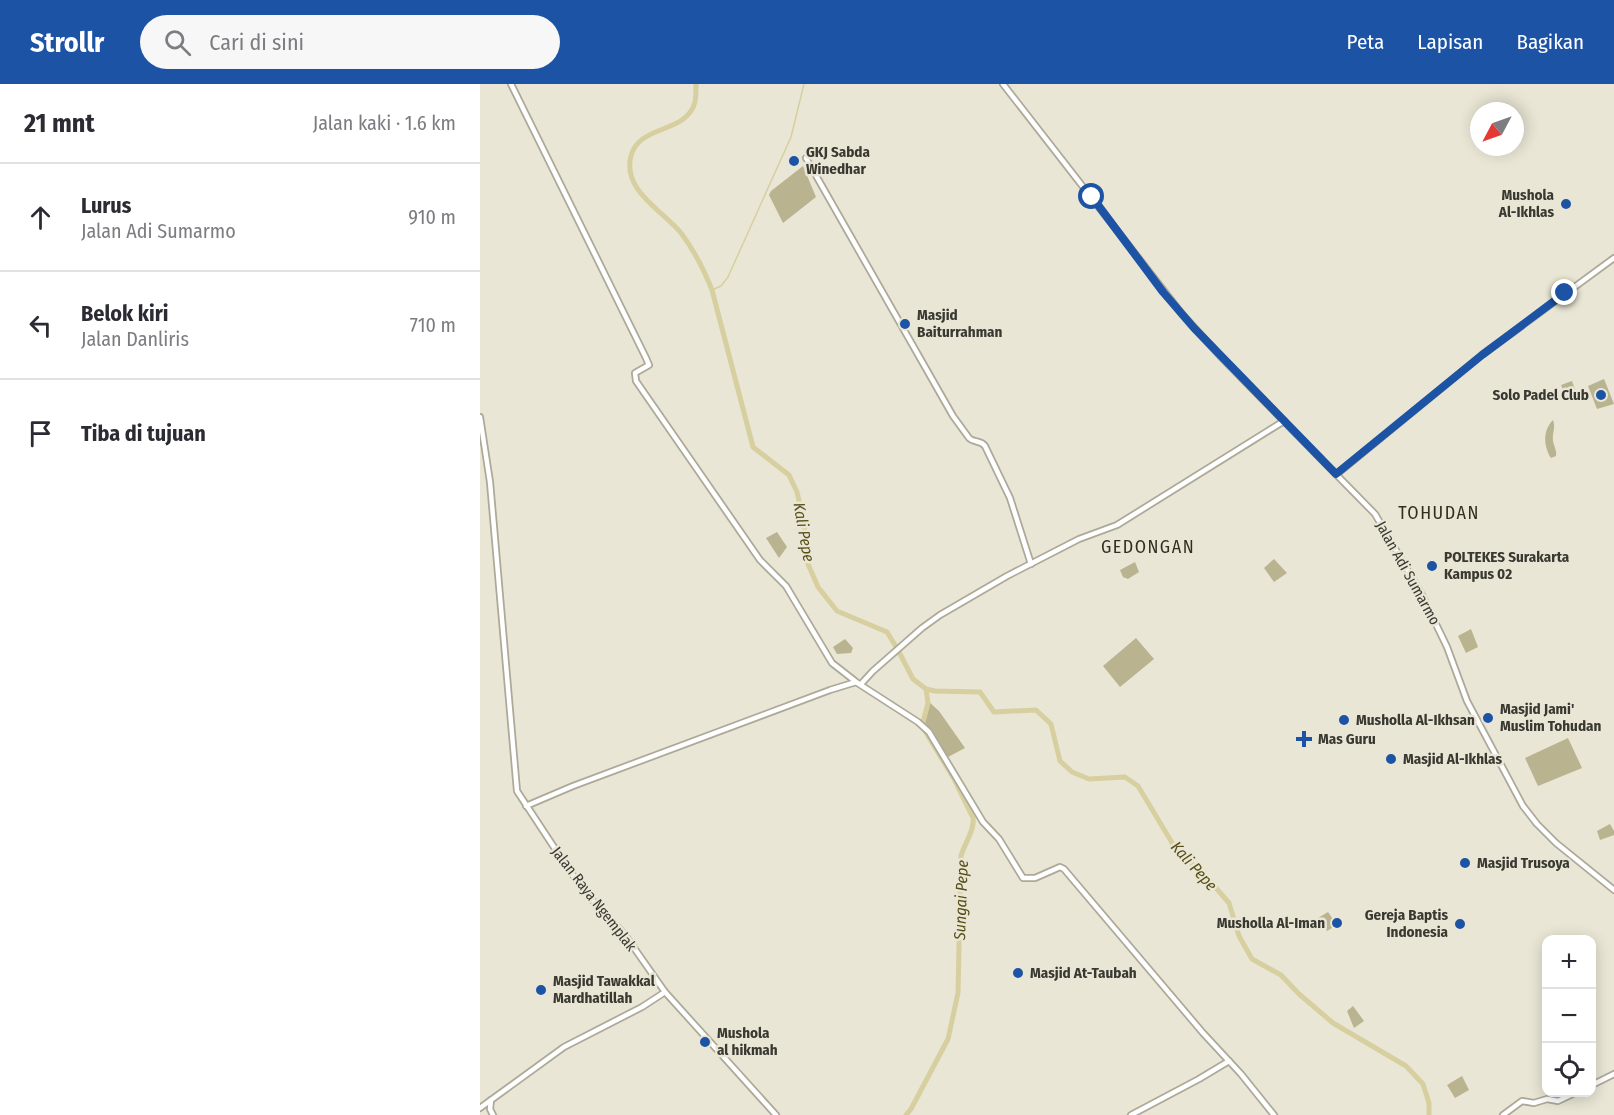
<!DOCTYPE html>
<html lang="id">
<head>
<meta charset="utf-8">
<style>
	:root { --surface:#fff; --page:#f7f7f7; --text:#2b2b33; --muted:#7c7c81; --line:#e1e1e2; --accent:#1d53a5 }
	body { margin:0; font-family:"Fira Sans Condensed",sans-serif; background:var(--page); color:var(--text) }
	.controls { position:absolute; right:18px; bottom:18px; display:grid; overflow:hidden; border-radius:12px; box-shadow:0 3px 15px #0003 }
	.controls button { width:54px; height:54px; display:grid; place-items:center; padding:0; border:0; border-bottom:2px solid var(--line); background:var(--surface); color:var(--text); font:30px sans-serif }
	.compass { position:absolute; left:990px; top:18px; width:54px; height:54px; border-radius:50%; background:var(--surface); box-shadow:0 3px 15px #0003; rotate:229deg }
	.stop { position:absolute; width:18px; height:18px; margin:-14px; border:4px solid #1d53a5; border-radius:50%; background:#fff }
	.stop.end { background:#1d53a5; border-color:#fff; box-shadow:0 2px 6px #0008 }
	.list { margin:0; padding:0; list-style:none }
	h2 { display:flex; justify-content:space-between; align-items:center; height:78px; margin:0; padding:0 24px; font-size:26px }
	h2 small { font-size:20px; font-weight:400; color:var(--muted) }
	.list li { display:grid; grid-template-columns:39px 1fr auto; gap:18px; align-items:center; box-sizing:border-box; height:108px; padding:0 24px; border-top:2px solid var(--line) }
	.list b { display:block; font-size:22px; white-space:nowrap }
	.list p { margin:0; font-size:20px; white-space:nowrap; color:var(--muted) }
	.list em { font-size:20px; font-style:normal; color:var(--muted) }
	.icon { flex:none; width:33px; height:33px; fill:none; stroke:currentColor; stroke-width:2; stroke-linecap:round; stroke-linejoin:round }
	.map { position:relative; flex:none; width:1134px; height:1031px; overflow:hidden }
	header { display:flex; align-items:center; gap:36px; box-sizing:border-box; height:84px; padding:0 30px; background:var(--accent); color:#fff }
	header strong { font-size:28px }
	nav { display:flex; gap:33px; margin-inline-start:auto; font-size:21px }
	.search { width:420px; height:54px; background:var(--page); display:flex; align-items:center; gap:15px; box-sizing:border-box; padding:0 21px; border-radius:33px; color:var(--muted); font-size:22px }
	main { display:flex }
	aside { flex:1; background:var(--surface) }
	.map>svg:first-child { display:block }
	.green { fill:#b9b390 }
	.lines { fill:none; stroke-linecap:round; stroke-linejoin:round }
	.stream { stroke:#d7cf9f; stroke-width:1.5 }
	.river { stroke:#d7cf9f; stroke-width:5 }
	.secondary-casing { stroke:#aca999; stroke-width:8 }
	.secondary { stroke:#fff; stroke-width:4.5 }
	.route { stroke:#1d53a5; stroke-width:8 }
	.poi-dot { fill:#1d53a5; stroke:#e9e6d5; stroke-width:2 }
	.labels { text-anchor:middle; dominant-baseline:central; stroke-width:5; stroke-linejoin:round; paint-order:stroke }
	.poi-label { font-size:15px; font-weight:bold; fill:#393831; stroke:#e9e6d5; text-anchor:start }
	.street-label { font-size:15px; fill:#393831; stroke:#e9e6d5 }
	.water-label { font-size:16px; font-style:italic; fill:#584e17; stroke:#e9e6d5 }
	.quarter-label { font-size:18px; letter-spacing:1.5px; fill:#322f22; stroke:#e9e6d5 }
</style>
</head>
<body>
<header>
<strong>Strollr</strong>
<div class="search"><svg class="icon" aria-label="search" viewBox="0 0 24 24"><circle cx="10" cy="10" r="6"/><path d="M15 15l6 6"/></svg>Cari di sini</div>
<nav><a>Peta</a><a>Lapisan</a><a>Bagikan</a></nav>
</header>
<main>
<aside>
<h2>21 mnt<small>Jalan kaki · 1.6 km</small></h2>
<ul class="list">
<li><svg class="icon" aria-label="ahead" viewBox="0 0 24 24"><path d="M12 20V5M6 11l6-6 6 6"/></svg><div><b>Lurus</b><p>Jalan Adi Sumarmo</p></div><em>910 m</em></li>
<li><svg class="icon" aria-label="left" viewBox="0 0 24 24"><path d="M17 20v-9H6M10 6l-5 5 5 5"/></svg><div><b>Belok kiri</b><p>Jalan Danliris</p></div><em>710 m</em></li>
<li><svg class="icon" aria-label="arrive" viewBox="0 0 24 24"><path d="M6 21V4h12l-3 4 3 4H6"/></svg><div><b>Tiba di tujuan</b></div></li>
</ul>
</aside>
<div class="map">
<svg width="1134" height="1031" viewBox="0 0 1134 1031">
	<rect width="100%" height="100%" fill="#e9e6d5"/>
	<g class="green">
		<path d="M323,82L336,113L303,139L289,111L291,107Z"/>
		<path d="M1124,295L1134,320L1117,325L1108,302Z"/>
		<path d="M1092,297L1098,314L1088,317L1081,301Z"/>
		<path d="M1073,336C1076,343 1072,349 1073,357C1074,363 1077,366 1076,372L1071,374C1064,363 1062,347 1073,336Z"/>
		<path d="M297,448L307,463L299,474L286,454Z"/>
		<path d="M794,475L807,489L794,498L784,484Z"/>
		<path d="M655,478L659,488L648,495L643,493L640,486Z"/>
		<path d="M991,545L998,563L986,569L978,552Z"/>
		<path d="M656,554L674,575L640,603L623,582Z"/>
		<path d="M365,555L373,564L371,569L357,570L353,563Z"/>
		<path d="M449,618L459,627L485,664L468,673L452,646L444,638Z"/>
		<path d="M1088,654L1102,684L1058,702L1045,674Z"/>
		<path d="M1130,740L1134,747V751L1120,756L1117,747Z"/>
		<path d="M848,828L857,841L847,847L838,834Z"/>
		<path d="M873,922L884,937L874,944L867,927Z"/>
		<path d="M982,992L989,1006L975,1014L967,1001Z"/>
	</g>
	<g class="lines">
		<path class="stream" d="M232,206L241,202L248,193L311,53L324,0"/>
		<g class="river">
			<path d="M216,0C216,6 216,13 215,18C207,50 159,40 151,72C142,106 182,126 201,149C214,166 224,186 232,206L273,363L309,391L317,408L324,439L328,480L338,503L357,527L407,548L418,566L433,595L446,605L455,607L500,608L514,628L556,626L571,640L580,677L592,688L609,695L645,693L658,702L697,767L723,789L749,819L759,852L772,875L801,891L819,910L853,939L926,982L943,1000L949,1019V1031"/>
			<path d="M426,1031L431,1025L468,955L478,909L481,772C484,760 495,746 493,734L474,695L442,642L448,619L446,605"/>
		</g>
		<defs>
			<g id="secondary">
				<path d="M31,0L166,274L169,281L155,289L156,297L280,476L306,502L352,579L375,597"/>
				<path d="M523,0L702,230L742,274L895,430L942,511L967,563L987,617L1043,722L1057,740L1076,759L1134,806"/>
				<path d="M326,74L473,332L489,354C494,359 501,356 505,362L530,414L551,480"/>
				<path d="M0,333L10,398L37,707L89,786L114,818L145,851L185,908L296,1031"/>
				<path d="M857,390L1002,271L1134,174"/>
				<path d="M381,600L393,587L442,544L460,531L527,492L599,455L637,441L804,337"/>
				<path d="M46,722L93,702L350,606L376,598L438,638L449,648L503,738L519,755L543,794H555L580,783L584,785L723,949L761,990L794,1031"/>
				<path d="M1112,1001L1134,990"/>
				<path d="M11,1016L10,1025L13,1031"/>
				<path d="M0,1024L84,963L162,923L185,908"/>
				<path d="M651,1031L719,995L749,977"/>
				<path d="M1023,1031L1042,1017L1054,1019L1067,1015L1078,1017L1097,1008"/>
			</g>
		</defs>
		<use href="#secondary" class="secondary-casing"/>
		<use href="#secondary" class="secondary"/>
	</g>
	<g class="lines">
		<path class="route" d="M612,113L683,208L714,244L856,390L1002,271L1085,209"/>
	</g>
	<g class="poi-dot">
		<circle cx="314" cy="77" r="6"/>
		<circle cx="1086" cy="120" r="6"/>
		<circle cx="425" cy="240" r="6"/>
		<circle cx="1121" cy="311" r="6"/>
		<circle cx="952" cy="482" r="6"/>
		<circle cx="1008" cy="634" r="6"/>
		<circle cx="864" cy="636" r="6"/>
		<path d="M821 646h6v6h6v6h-6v6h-6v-6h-6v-6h6z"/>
		<circle cx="911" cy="675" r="6"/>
		<circle cx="985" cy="779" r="6"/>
		<circle cx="857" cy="839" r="6"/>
		<circle cx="980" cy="840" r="6"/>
		<circle cx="538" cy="889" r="6"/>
		<circle cx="61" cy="906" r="6"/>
		<circle cx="225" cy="958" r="6"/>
	</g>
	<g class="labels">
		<g class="poi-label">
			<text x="326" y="68">GKJ Sabda<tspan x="326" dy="17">Winedhar</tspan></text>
			<text x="1074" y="111" text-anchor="end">Mushola<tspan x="1074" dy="17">Al-Ikhlas</tspan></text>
			<text x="437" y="231">Masjid<tspan x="437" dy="17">Baiturrahman</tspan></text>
			<text x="1109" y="311" text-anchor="end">Solo Padel Club</text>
			<text x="964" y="473">POLTEKES Surakarta<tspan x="964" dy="17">Kampus 02</tspan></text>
			<text x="1020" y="625">Masjid Jami'<tspan x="1020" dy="17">Muslim Tohudan</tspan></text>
			<text x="876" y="636">Musholla Al-Ikhsan</text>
			<text x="838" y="655">Mas Guru</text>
			<text x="923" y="675">Masjid Al-Ikhlas</text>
			<text x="997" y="779">Masjid Trusoya</text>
			<text x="968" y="831" text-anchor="end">Gereja Baptis<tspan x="968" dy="17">Indonesia</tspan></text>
			<text x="845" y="839" text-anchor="end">Musholla Al-Iman</text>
			<text x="550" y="889">Masjid At-Taubah</text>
			<text x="73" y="897">Masjid Tawakkal<tspan x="73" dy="17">Mardhatillah</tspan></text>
			<text x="237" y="949">Mushola<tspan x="237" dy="17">al hikmah</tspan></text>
		</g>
		<g class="street-label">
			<text transform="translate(928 489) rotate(61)">Jalan Adi Sumarmo</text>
			<text transform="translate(114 815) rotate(52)">Jalan Raya Ngemplak</text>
		</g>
		<g class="water-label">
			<text transform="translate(324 448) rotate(80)">Kali Pepe</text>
			<text transform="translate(714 782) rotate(48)">Kali Pepe</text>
			<text transform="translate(481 816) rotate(-88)">Sungai Pepe</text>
		</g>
		<g class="quarter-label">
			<text x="959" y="429">TOHUDAN</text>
			<text x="668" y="463">GEDONGAN</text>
		</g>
	</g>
</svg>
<div class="controls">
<button>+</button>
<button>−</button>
<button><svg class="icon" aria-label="locate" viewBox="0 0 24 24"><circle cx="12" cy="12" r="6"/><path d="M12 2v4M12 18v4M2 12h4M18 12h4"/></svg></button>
</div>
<svg class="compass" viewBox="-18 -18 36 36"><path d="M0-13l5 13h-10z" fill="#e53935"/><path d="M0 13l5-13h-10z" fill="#7c7c81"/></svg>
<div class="stop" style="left:612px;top:113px"></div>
<div class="stop end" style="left:1085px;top:209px"></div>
</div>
</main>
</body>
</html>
